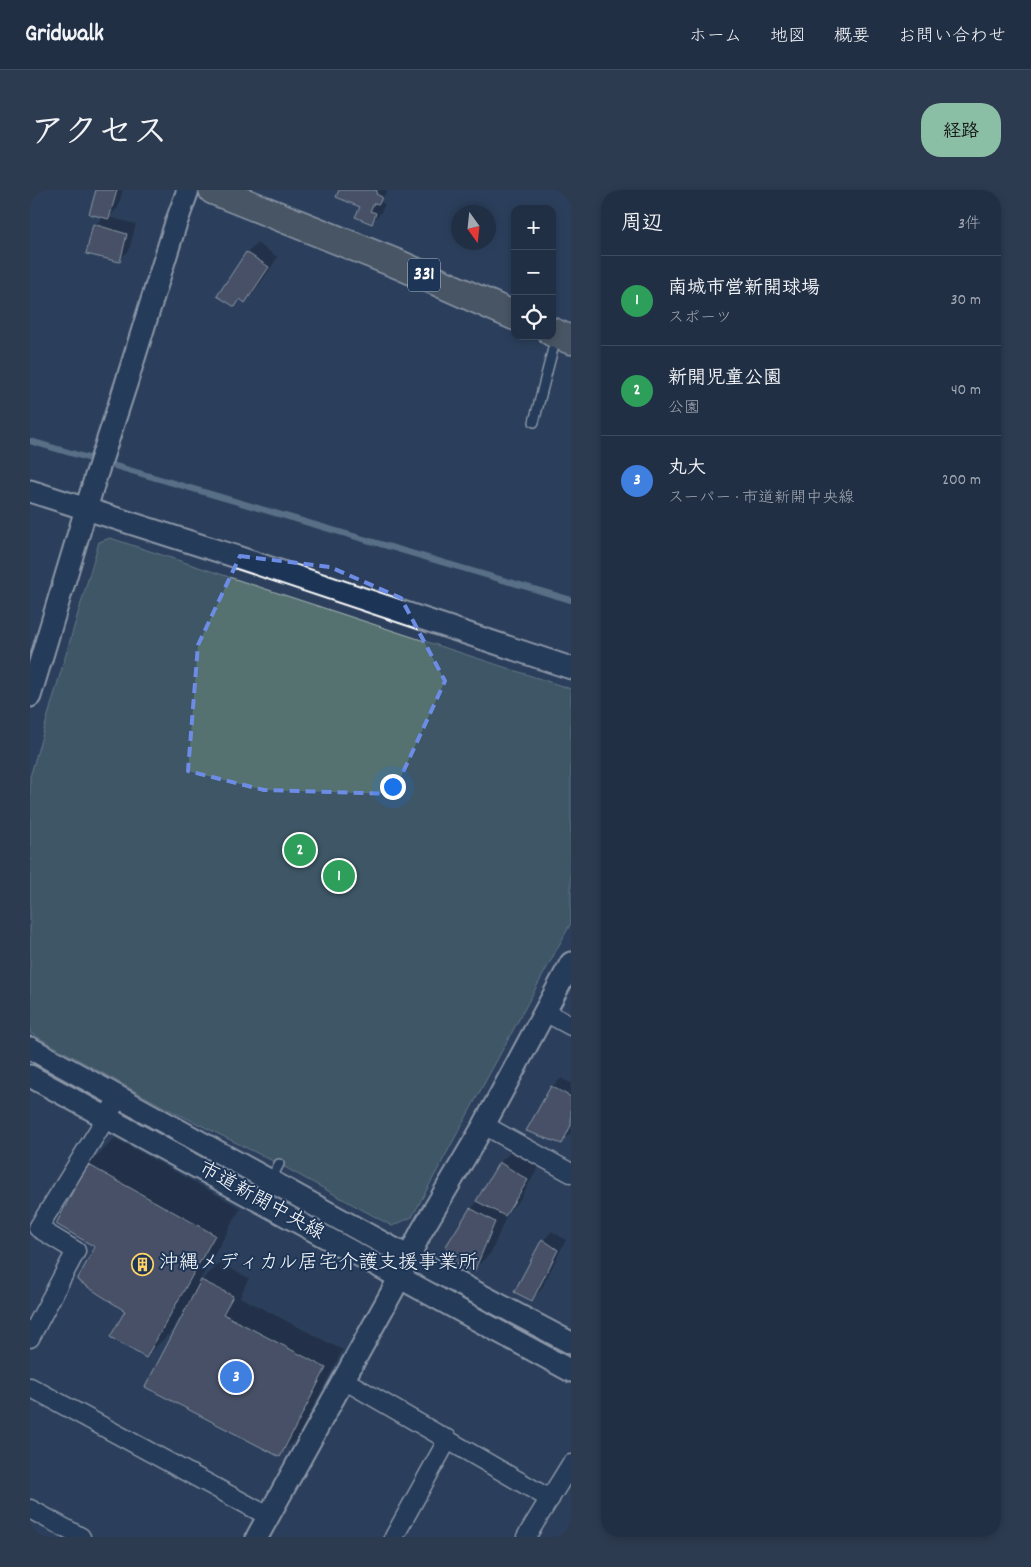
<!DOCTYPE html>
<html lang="ja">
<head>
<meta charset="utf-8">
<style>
	:root { --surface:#212f45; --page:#2d3b50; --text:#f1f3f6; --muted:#a2a9b3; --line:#3e4a5e; --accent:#8abfa5 }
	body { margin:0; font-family:Dekko,"Klee One",sans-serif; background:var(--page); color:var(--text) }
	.controls { position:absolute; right:15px; top:15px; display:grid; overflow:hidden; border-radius:10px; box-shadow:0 2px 8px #0003 }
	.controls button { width:45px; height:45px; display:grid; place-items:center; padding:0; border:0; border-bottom:1px solid var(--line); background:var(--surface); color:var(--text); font:25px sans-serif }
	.compass { position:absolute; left:421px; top:15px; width:45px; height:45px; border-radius:50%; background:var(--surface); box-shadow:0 2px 8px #0003; rotate:165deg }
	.you { position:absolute; left:362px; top:596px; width:18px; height:18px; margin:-12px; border:4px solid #fff; border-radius:50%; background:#1a73e8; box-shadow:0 0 0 8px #1a73e833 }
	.badge { display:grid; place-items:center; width:32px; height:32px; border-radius:50%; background:var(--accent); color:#fff; font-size:16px; font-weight:700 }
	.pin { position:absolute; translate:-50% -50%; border:2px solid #fff; box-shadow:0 1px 5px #0006 }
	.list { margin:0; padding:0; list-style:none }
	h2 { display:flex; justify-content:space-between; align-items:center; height:65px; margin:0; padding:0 20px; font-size:21px }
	h2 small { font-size:16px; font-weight:400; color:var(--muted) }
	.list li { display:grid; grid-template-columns:32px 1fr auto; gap:15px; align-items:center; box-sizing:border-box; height:90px; padding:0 20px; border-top:1px solid var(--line) }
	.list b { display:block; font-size:19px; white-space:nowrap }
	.list p { margin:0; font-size:16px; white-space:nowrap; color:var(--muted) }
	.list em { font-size:16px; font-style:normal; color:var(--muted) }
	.icon { flex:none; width:28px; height:28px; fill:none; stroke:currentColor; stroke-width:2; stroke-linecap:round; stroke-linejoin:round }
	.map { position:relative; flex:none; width:541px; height:1347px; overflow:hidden; border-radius:20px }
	header { display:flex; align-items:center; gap:30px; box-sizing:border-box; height:70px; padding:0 25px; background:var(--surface); border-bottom:1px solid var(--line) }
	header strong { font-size:24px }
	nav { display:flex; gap:28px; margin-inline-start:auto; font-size:18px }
	.intro { display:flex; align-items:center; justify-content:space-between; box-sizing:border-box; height:120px; padding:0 30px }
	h1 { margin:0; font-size:35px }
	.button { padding:12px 22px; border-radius:20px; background:var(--accent); color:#111; font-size:18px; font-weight:700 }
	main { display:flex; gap:30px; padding:0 30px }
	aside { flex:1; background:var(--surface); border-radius:20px; box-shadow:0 2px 8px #0003 }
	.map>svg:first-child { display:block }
	.green { fill:#547270; stroke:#aab8b8 }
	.shadow { fill:#0007 }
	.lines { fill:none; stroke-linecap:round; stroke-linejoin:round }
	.stream { stroke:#8ea8b9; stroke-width:6 }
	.building { fill:#676571; stroke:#fff }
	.service-casing { stroke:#fff; stroke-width:12 }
	.minor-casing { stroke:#fff; stroke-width:21 }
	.tertiary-casing { stroke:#fff; stroke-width:25 }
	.trunk-casing { stroke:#fff; stroke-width:31 }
	.service { stroke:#1d3557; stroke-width:9 }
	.minor { stroke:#1d3557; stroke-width:18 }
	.tertiary { stroke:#1d3557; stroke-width:21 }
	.trunk { stroke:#6b706d; stroke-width:28 }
	.marked { fill:none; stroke:#6c8ce6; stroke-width:4; stroke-dasharray:10 6; stroke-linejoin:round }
	.labels { text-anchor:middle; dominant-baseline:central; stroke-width:4; stroke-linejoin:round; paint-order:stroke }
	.shield { fill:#1d3557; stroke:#bbc2cd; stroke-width:1 }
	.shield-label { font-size:19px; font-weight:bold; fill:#fff }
	.street-label { font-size:20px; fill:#fff; stroke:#1d3557 }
	.poi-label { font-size:20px; fill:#fff; stroke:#1d3557; text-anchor:start }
</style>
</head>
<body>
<header>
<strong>Gridwalk</strong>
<nav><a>ホーム</a><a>地図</a><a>概要</a><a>お問い合わせ</a></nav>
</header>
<div class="intro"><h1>アクセス</h1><a class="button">経路</a></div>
<main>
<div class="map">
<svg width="541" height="1347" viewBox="0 0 541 1347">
	<rect width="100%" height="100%" fill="#2c3f5c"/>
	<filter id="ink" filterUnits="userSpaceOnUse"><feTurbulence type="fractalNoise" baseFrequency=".02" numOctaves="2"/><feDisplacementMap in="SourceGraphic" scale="10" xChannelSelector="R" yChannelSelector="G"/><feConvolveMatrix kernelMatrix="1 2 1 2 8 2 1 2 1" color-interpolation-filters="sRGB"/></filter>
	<g filter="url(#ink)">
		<path class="green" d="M80,348L541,499V733L382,1027L362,1036L249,974L134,917L0,843V587L69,352Z"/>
		<g class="shadow">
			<path d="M67,0H93L88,18L79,27L106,34L99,61L89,70L65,35L74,26Z"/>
			<path d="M311,0H359L349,11L355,14L351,23L342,32L331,16Z"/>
			<path d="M227,53L248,67L225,102L215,111L211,109L205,115L217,63Z"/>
			<path d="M531,888L541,893V943L532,952L522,897Z"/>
			<path d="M85,948L211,1018L169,1092L190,1073L219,1088L210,1107L313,1160L267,1248L249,1265L159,1116L157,1115L143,1140L116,1167L66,1056L58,975Z"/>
			<path d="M484,959L510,975L489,1011L478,1022L461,1063L444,1080L441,1019L448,1011L447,1010L470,972Z"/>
			<path d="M522,1041L536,1050L511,1100L502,1109L513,1050Z"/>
		</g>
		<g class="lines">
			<path class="stream" d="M0,251L541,410"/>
		</g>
		<g class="building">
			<path d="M66,0H87L79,29L59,24Z"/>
			<path d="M309,0H347L346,4L352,7L349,14L344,13L340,21L346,23L342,34L325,27L330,17L306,7Z"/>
			<path d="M63,34L97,44L90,72L56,64Z"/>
			<path d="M216,62L239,77L215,113L210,109L205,117L187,106Z"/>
			<path d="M521,896L541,907V935L532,954L496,941Z"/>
			<path d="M469,972L498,990L475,1026L446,1011Z"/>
			<path d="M57,974L185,1045L116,1168L80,1147L95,1121L47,1090L65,1057L26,1034Z"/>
			<path d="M440,1018L465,1032L444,1082L419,1069L416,1056Z"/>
			<path d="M512,1049L528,1060L502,1111L484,1102Z"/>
			<path d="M171,1090L203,1106L193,1124L296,1178L250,1267L115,1197Z"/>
		</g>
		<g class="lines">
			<defs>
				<g id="service">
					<path d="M504,232L526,147"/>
					<path d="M240,991L249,974"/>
				</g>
				<g id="minor">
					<path d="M515,822L541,836"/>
					<path d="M454,935L541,983"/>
					<path d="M0,1148L46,1061L8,1038L89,907"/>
					<path d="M314,1190L520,1309"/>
					<path d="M0,1197L238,1326"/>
					<path d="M0,1319L51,1347"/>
					<path d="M364,1347L418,1249"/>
					<path d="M496,1347L541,1274"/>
				</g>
				<g id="tertiary">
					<path d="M0,301L204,366L541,478"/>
					<path d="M0,506L65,289L96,194L145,36L158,0"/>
					<path d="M0,858L351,1052L541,1153"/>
					<path d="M0,886L541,1181"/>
					<path d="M227,1347L363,1100L391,1042L454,935L541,773"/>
				</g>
				<g id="trunk">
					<path d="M183,0L370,75L485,126"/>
					<path d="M522,142L541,150"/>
				</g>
			</defs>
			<use href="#service" class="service-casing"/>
			<use href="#minor" class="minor-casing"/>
			<use href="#tertiary" class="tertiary-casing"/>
			<use href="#trunk" class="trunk-casing"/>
			<use href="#service" class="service"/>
			<use href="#minor" class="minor"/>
			<use href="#tertiary" class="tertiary"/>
			<use href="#trunk" class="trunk"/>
		</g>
	</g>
	<path d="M0 0H541V1347H0ZM210,366L300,377L371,408L415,491L363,604L234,600L158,581L168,455Z" fill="#2c3f5c" fill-opacity=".55" fill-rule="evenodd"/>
	<path class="marked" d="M210,366L300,377L371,408L415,491L363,604L234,600L158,581L168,455Z"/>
	<defs>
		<symbol id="building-ring" viewBox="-11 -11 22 22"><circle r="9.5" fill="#1d3557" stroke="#ffd166" stroke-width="1.5"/><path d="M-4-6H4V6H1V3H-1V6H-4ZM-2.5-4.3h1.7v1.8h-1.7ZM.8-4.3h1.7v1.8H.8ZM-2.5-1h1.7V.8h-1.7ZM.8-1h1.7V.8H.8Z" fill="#ffd166"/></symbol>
	</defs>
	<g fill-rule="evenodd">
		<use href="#building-ring" x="100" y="1062" width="25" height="25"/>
	</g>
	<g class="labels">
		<rect class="shield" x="378" y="68.5" width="32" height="33" rx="4"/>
		<g class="shield-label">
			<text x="394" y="85">331</text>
		</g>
		<g class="street-label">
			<text transform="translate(231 1012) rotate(29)">市道新開中央線</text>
		</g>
		<g class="poi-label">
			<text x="129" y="1074">沖縄メディカル居宅介護支援事業所</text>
		</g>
	</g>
</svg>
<div class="controls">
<button>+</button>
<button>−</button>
<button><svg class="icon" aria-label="locate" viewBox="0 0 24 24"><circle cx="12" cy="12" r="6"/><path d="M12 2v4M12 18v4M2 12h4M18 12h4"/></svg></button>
</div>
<svg class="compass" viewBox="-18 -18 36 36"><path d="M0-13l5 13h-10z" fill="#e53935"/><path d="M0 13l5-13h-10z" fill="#a2a9b3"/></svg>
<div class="you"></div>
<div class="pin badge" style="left:309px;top:686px;background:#2e9e5b">1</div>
<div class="pin badge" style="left:270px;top:660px;background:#2e9e5b">2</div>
<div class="pin badge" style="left:206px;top:1187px;background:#3f7fe0">3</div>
</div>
<aside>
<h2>周辺<small>3件</small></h2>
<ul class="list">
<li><span class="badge" style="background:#2e9e5b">1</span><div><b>南城市営新開球場</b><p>スポーツ</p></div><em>30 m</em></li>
<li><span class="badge" style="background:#2e9e5b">2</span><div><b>新開児童公園</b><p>公園</p></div><em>40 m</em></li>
<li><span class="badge" style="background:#3f7fe0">3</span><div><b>丸大</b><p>スーパー · 市道新開中央線</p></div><em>200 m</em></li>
</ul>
</aside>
</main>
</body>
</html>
